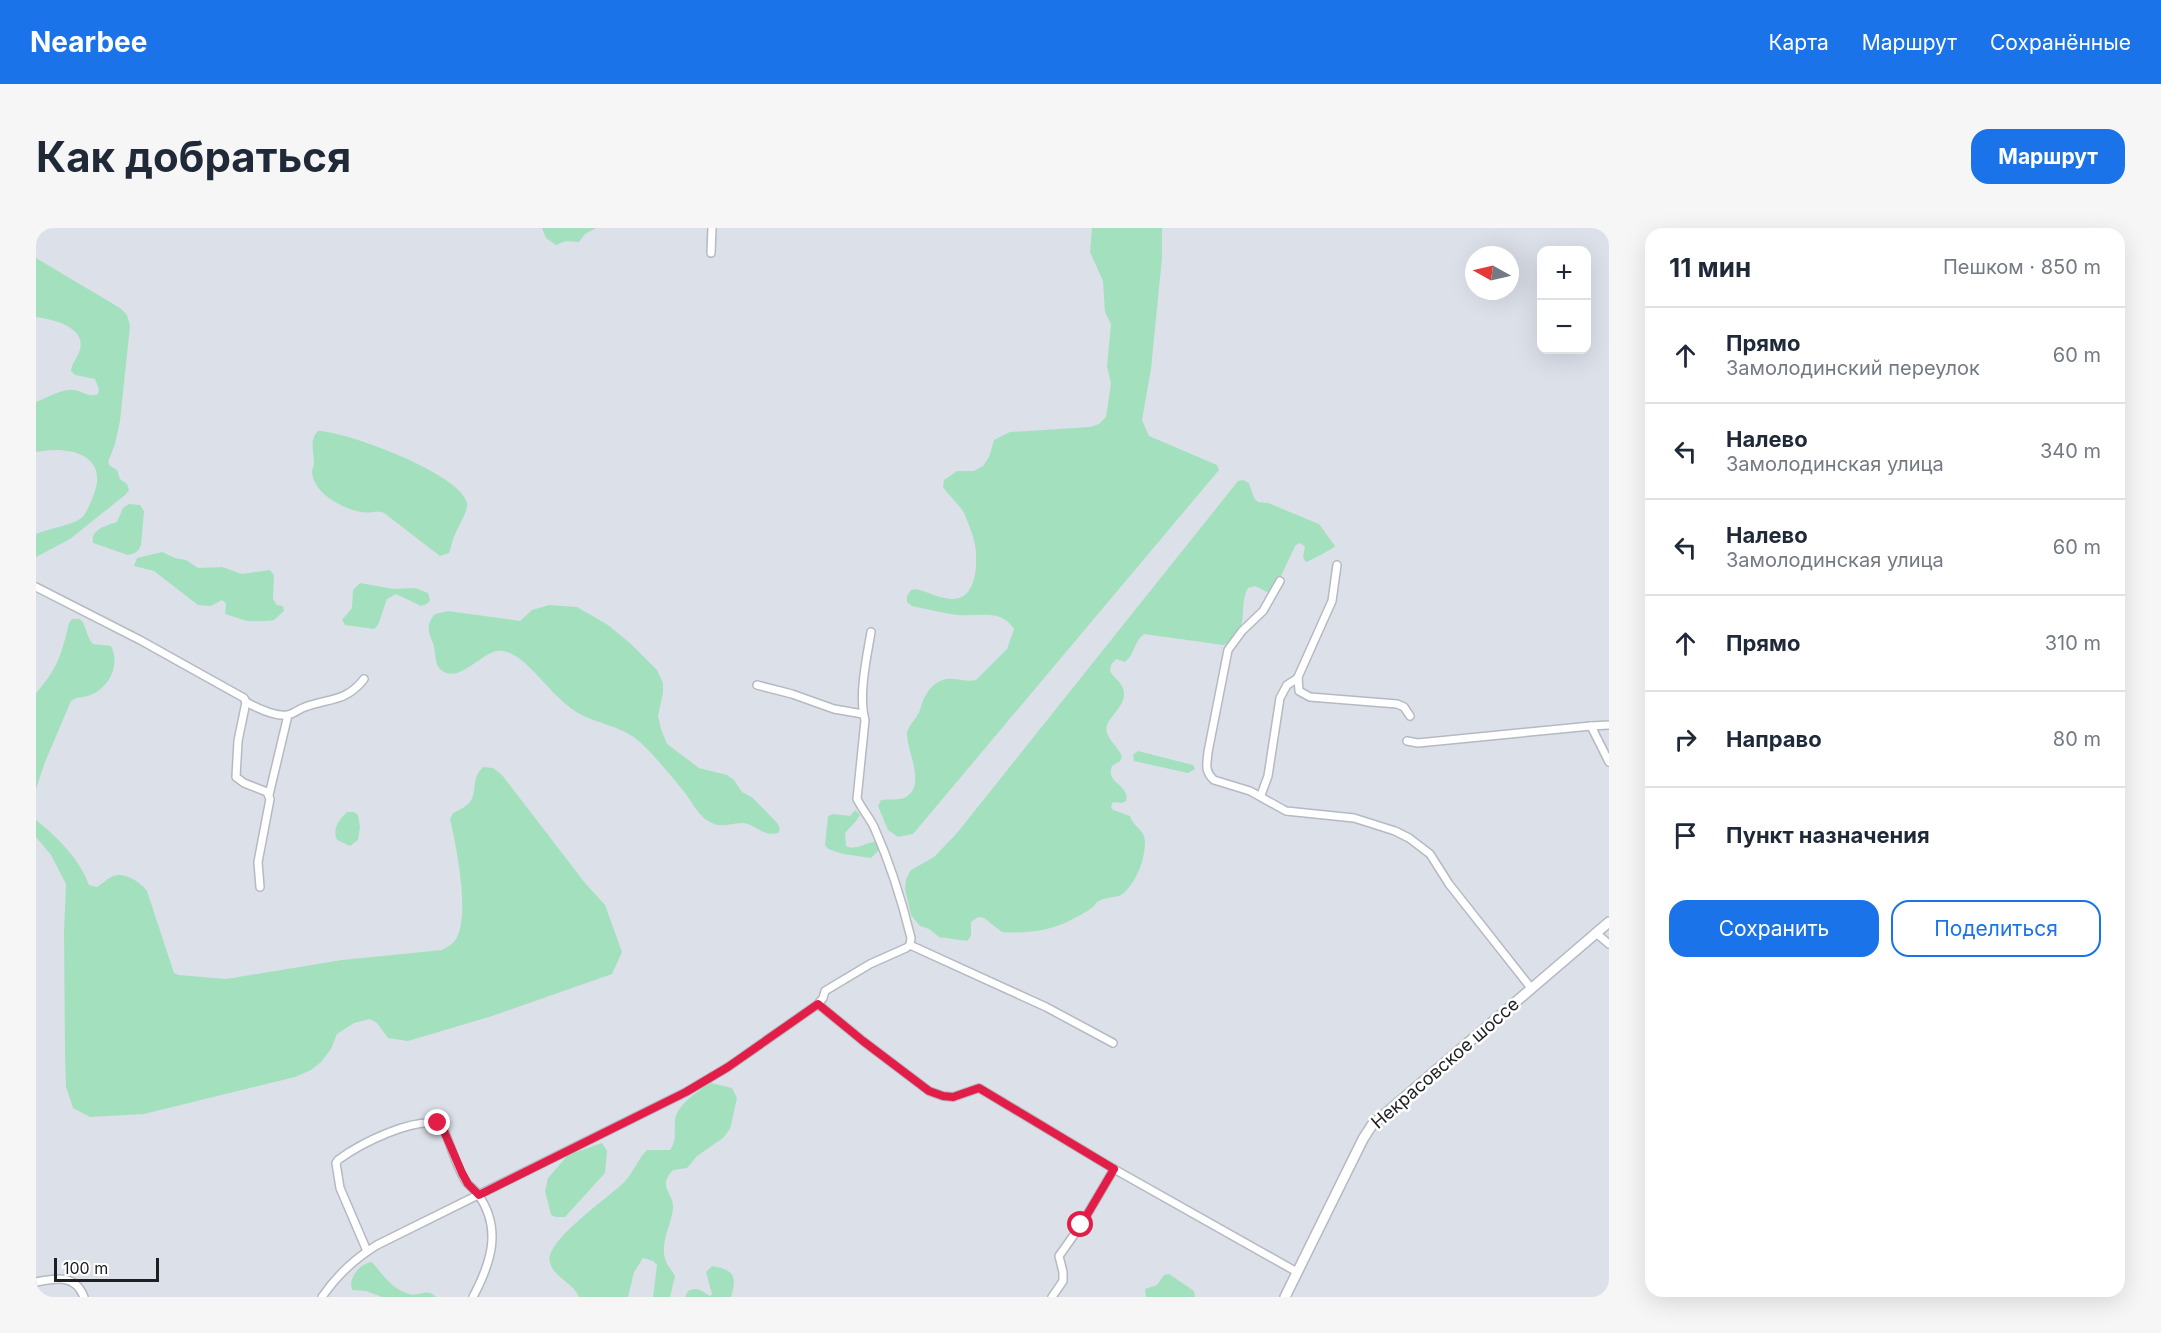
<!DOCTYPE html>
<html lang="ru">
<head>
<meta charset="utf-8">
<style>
	:root { --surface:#fff; --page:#f6f6f7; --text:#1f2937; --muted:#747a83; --line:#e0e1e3; --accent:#1a73e8 }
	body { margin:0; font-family:Inter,sans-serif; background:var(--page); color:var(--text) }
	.controls { position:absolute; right:18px; top:18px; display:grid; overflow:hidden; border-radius:12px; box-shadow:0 6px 24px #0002 }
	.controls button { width:54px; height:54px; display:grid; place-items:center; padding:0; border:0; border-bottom:2px solid var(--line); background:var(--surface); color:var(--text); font:30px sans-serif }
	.compass { position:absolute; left:1429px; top:18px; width:54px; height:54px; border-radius:50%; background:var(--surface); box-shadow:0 6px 24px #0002; rotate:278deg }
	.scale { position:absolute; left:18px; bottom:15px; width:105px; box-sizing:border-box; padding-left:6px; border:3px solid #1d1f22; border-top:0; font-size:16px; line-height:21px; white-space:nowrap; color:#1d1f22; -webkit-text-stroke:4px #fff; paint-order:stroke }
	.stop { position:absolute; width:18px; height:18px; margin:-14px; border:4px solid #e11d48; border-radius:50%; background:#fff }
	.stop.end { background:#e11d48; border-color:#fff; box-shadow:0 2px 6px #0008 }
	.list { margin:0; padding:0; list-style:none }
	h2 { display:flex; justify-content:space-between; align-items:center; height:78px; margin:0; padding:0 24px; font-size:26px }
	h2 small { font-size:20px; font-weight:400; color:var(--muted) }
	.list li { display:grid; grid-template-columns:39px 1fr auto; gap:18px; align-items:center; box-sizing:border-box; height:96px; padding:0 24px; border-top:2px solid var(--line) }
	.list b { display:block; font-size:22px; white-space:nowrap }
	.list p { margin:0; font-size:20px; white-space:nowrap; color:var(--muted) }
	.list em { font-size:20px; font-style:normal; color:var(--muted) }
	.actions { display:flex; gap:12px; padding:18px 24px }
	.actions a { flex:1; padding:14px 0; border:2px solid var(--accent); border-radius:18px; text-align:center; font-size:21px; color:var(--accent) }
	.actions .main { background:var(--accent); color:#fff }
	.icon { flex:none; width:33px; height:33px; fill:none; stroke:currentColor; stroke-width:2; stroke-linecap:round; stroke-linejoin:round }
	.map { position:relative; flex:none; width:1573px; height:1069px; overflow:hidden; border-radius:18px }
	header { display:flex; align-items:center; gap:36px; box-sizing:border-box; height:84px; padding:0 30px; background:var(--accent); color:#fff }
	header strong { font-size:28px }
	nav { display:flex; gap:33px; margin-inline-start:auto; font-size:21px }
	.intro { display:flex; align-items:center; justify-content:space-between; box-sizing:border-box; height:144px; padding:0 36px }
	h1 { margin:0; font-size:42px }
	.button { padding:15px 27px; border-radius:18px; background:var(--accent); color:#fff; font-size:21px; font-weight:700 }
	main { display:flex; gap:36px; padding:0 36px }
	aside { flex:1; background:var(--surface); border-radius:18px; box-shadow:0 6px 24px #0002 }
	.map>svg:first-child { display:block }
	.green { fill:#a3e1be }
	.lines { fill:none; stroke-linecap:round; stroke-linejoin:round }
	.street-casing { stroke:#b5b9c2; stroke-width:10 }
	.secondary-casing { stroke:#b5b9c2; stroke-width:12 }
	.street { stroke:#fff; stroke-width:7 }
	.secondary { stroke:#fff; stroke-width:9 }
	.route { stroke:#e11d48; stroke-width:8 }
	.labels { text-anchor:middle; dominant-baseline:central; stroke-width:5; stroke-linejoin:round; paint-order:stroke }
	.street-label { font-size:18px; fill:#1d1f22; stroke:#fff }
</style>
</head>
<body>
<header>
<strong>Nearbee</strong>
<nav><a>Карта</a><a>Маршрут</a><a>Сохранённые</a></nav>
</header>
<div class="intro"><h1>Как добраться</h1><a class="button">Маршрут</a></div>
<main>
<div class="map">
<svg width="1573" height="1069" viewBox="0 0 1573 1069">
	<rect width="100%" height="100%" fill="#dce0e9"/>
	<g class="green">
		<path d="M506,0H560L549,6L543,14L530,13L520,17L510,10Z"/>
		<path d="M1056,0H1126V30L1115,141L1106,192L1113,208L1181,237L1183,242L877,606L862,609L852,602L842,578L845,572C852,571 862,572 868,570C892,559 870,522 871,505C872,497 881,491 884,482C887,470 893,458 904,453C916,447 928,455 940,452L971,421L978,401C965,380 942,389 922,387C907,385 891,381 876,378L871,374V368L875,362L880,361C892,364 905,371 917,371C938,371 941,343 940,326C940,313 933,297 928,285C922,275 914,269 907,259L908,252L921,243H938L947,238L953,229L958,212L974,204L1054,199L1063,196L1070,189L1075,155L1071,139L1075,96L1069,84L1067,53L1054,24Z"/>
		<path d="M0,30L84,80L91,87L94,98L84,193L79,216L72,234L74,238L81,242L84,251L91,256L93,262L89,267L34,311L0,329V306C12,301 35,297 44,291C50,287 53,278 56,271C76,227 34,217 0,224V174C11,170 26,160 38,162C47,163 52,170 62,166L63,161L59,151L39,147L35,143C36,134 42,130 44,121C50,99 16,91 0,89Z"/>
		<path d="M282,203C310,203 425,246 431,275C433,283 419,303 417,312C415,317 415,320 413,325L404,328L348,285C339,282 334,286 325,284C307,281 277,265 276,244C276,241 278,238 278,235C278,224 273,212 282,203Z"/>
		<path d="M1207,252L1213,255L1218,270L1222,274L1232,275L1283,296L1299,318C1297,321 1273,333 1270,334L1267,330L1269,318L1263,315L1259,318L1239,361L1231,364L1219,358L1212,360C1202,379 1214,394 1195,415L1187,417L1108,406C1098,413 1099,426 1089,434L1080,431L1075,437L1074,443C1077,449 1083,452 1086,458C1096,478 1066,489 1071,505C1074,514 1084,521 1086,529L1084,533L1076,538C1069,556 1095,557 1090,573L1086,575L1077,574L1075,579L1077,582L1094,588C1097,599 1109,601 1109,614C1109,631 1101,652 1089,664C1082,671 1071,668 1063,673C1059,675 1060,676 1057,679C1051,684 1040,689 1033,693C1014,703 987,706 966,704L948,690L942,689L935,694V708L931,713L903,709L893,701L884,698L875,687L869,661L870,651L875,642L898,629L921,605L1202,253Z"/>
		<path d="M93,276L104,277L108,283L105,317C103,323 99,326 92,327L57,315C54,302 69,298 81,294L87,280Z"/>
		<path d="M126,324L139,330L150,332L162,340L186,339L206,346L234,342L238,347L237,371L241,377L247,378L248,383L238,392L232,393H211L189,386L190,375L186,372L175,378L162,377L118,343L98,338L101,330Z"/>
		<path d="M324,355L357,361L379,360L392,365L394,372L391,376L385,378L360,366L351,371L342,397L338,401L309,397L306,392L316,380L317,362Z"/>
		<path d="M513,377L541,379L572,397L595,416L621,442L627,455V465L622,488L625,501L631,516L663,540L691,547L698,552L706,564L717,570L742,596L744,601L742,605C728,609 720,597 708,595C694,594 687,602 672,593C662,587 656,574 649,565C635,548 620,529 604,514C586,498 562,496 542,485C522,473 509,454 492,438C485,431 472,421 461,423C445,425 421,458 404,441C398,435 400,423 397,415C392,404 390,396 399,386L412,383L484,393L496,382Z"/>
		<path d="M36,391H44C51,398 50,409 57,416L75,418C84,436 75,457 57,466C49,470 41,468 35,473L9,534L0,561V465C21,442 26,425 33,395Z"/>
		<path d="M1102,523L1157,537L1159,541L1152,545L1098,533L1097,527Z"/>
		<path d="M447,539L457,540L466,547L549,655L569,677L586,724L576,746L456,788L372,813L352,810L341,795L334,791L318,795L301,806L295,821L285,834L275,842L259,849L108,886L54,889L37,880L30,859L29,825L28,704L30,656L15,627L0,609V592C22,610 43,630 53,657L61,659C66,656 72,650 77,648C89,644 104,654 111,663L138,745L143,747L190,751L306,732L406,722C409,720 415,717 418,714C436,692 420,618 414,591L417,585C451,571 429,557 447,539Z"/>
		<path d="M819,582L824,587L820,593L809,605L810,618C821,623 829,614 840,614L843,622L835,630L807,626L792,621L789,617L792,588L797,586L814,588Z"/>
		<path d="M311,584H318L322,587L324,599L322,612L314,618L301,612C296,600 303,592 311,584Z"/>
		<path d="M675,855L696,860L701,870L694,901L687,910L661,928L651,940L637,942C620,960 639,965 637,981C635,999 622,1017 631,1036C634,1041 637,1044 639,1048L634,1069H617L621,1037L617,1033L607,1030L598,1044L592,1069H543C537,1054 519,1051 514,1035C507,1013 576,968 590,952C598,943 602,931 611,922H634C641,912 638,904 639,893C640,877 662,863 675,855Z"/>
		<path d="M566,915L571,923L569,945L529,989H520L515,987L509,963L512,950L532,927Z"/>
		<path d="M336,1034C347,1047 356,1061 373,1066C384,1069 391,1059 400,1069H346L330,1063L316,1062C312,1050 324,1035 336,1034Z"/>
		<path d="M676,1038C699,1042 701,1049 695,1069H649L652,1063C662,1058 665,1063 674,1068L676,1066L670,1044Z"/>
		<path d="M1133,1046L1158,1063L1159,1069H1110L1109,1061L1121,1057L1128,1047Z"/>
	</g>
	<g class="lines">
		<defs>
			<g id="street">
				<path d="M675,25L676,0"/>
				<path d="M1301,337L1296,373L1262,449L1263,463L1274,469L1361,476L1368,479L1374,488"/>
				<path d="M1244,353L1227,383L1206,403L1192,422L1172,524C1171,536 1168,543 1178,552L1214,563L1250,583L1318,590L1359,603L1373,610L1394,626L1413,656L1495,760"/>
				<path d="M0,359L104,412L208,470L210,474L202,513L200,549L208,555L231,564L234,571L222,634L224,659"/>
				<path d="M721,457L756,466L798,481L827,486"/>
				<path d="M210,474C221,480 239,489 252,487C257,486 263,481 269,479C294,470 310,474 328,451"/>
				<path d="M1573,497L1555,498L1573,534"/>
				<path d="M1371,513L1382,515L1555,498"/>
				<path d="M233,567L252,487"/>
				<path d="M1225,567L1232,548L1244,470L1251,457L1262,450"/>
				<path d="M1560,705L1573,716"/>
				<path d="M874,717L1010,779L1077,815"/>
				<path d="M782,776L787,770L789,763L834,736L870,720L874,717L875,710C866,673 854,635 838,599C833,589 826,581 821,571L829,492C822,468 831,428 835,404"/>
				<path d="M331,1023L304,960L300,935L302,932C325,915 377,889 405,896C414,913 421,942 431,955C434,959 439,961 441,965C467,1000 455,1035 437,1069"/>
				<path d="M0,1054C21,1050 39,1046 48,1069"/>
				<path d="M286,1069C301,1047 318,1031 341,1017L650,864L692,839L782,776L827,813L893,863L907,868L917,869L943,860L1078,941L1261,1044"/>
				<path d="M1016,1069L1027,1053V1044L1023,1028L1045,997L1078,941"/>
			</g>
			<path id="secondary" d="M1249,1069L1327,911L1336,897L1573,694"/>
		</defs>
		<use href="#street" class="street-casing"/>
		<use href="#secondary" class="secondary-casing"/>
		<use href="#street" class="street"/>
		<use href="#secondary" class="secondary"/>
	</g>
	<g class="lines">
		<path class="route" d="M402,895L405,896L426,945L432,956L443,967L650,864L692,839L782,776L827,813L893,863L907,868L917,869L943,860L1078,941L1045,997"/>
	</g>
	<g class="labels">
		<g class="street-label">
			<text transform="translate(1409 835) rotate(-41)">Некрасовское шоссе</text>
		</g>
	</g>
</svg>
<div class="controls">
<button>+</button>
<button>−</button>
</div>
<svg class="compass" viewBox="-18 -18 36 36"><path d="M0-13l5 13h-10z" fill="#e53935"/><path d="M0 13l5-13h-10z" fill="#747a83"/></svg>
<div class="scale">100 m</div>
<div class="stop" style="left:1045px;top:997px"></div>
<div class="stop end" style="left:402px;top:895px"></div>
</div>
<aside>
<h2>11 мин<small>Пешком · 850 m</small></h2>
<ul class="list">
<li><svg class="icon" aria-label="ahead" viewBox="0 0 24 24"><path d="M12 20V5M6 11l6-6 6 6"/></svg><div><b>Прямо</b><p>Замолодинский переулок</p></div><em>60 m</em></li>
<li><svg class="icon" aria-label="left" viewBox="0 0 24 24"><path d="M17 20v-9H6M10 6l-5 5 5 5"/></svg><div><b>Налево</b><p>Замолодинская улица</p></div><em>340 m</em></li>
<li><svg class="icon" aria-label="left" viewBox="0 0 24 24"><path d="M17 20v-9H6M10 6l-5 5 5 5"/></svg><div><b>Налево</b><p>Замолодинская улица</p></div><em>60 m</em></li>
<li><svg class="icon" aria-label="ahead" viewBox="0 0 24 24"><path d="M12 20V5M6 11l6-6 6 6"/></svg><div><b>Прямо</b></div><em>310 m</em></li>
<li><svg class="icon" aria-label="right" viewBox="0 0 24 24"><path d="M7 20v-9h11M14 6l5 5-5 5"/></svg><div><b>Направо</b></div><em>80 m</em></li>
<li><svg class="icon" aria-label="arrive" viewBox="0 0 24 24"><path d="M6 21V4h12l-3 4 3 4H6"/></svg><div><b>Пункт назначения</b></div></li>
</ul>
<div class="actions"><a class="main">Сохранить</a><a>Поделиться</a></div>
</aside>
</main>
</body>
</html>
